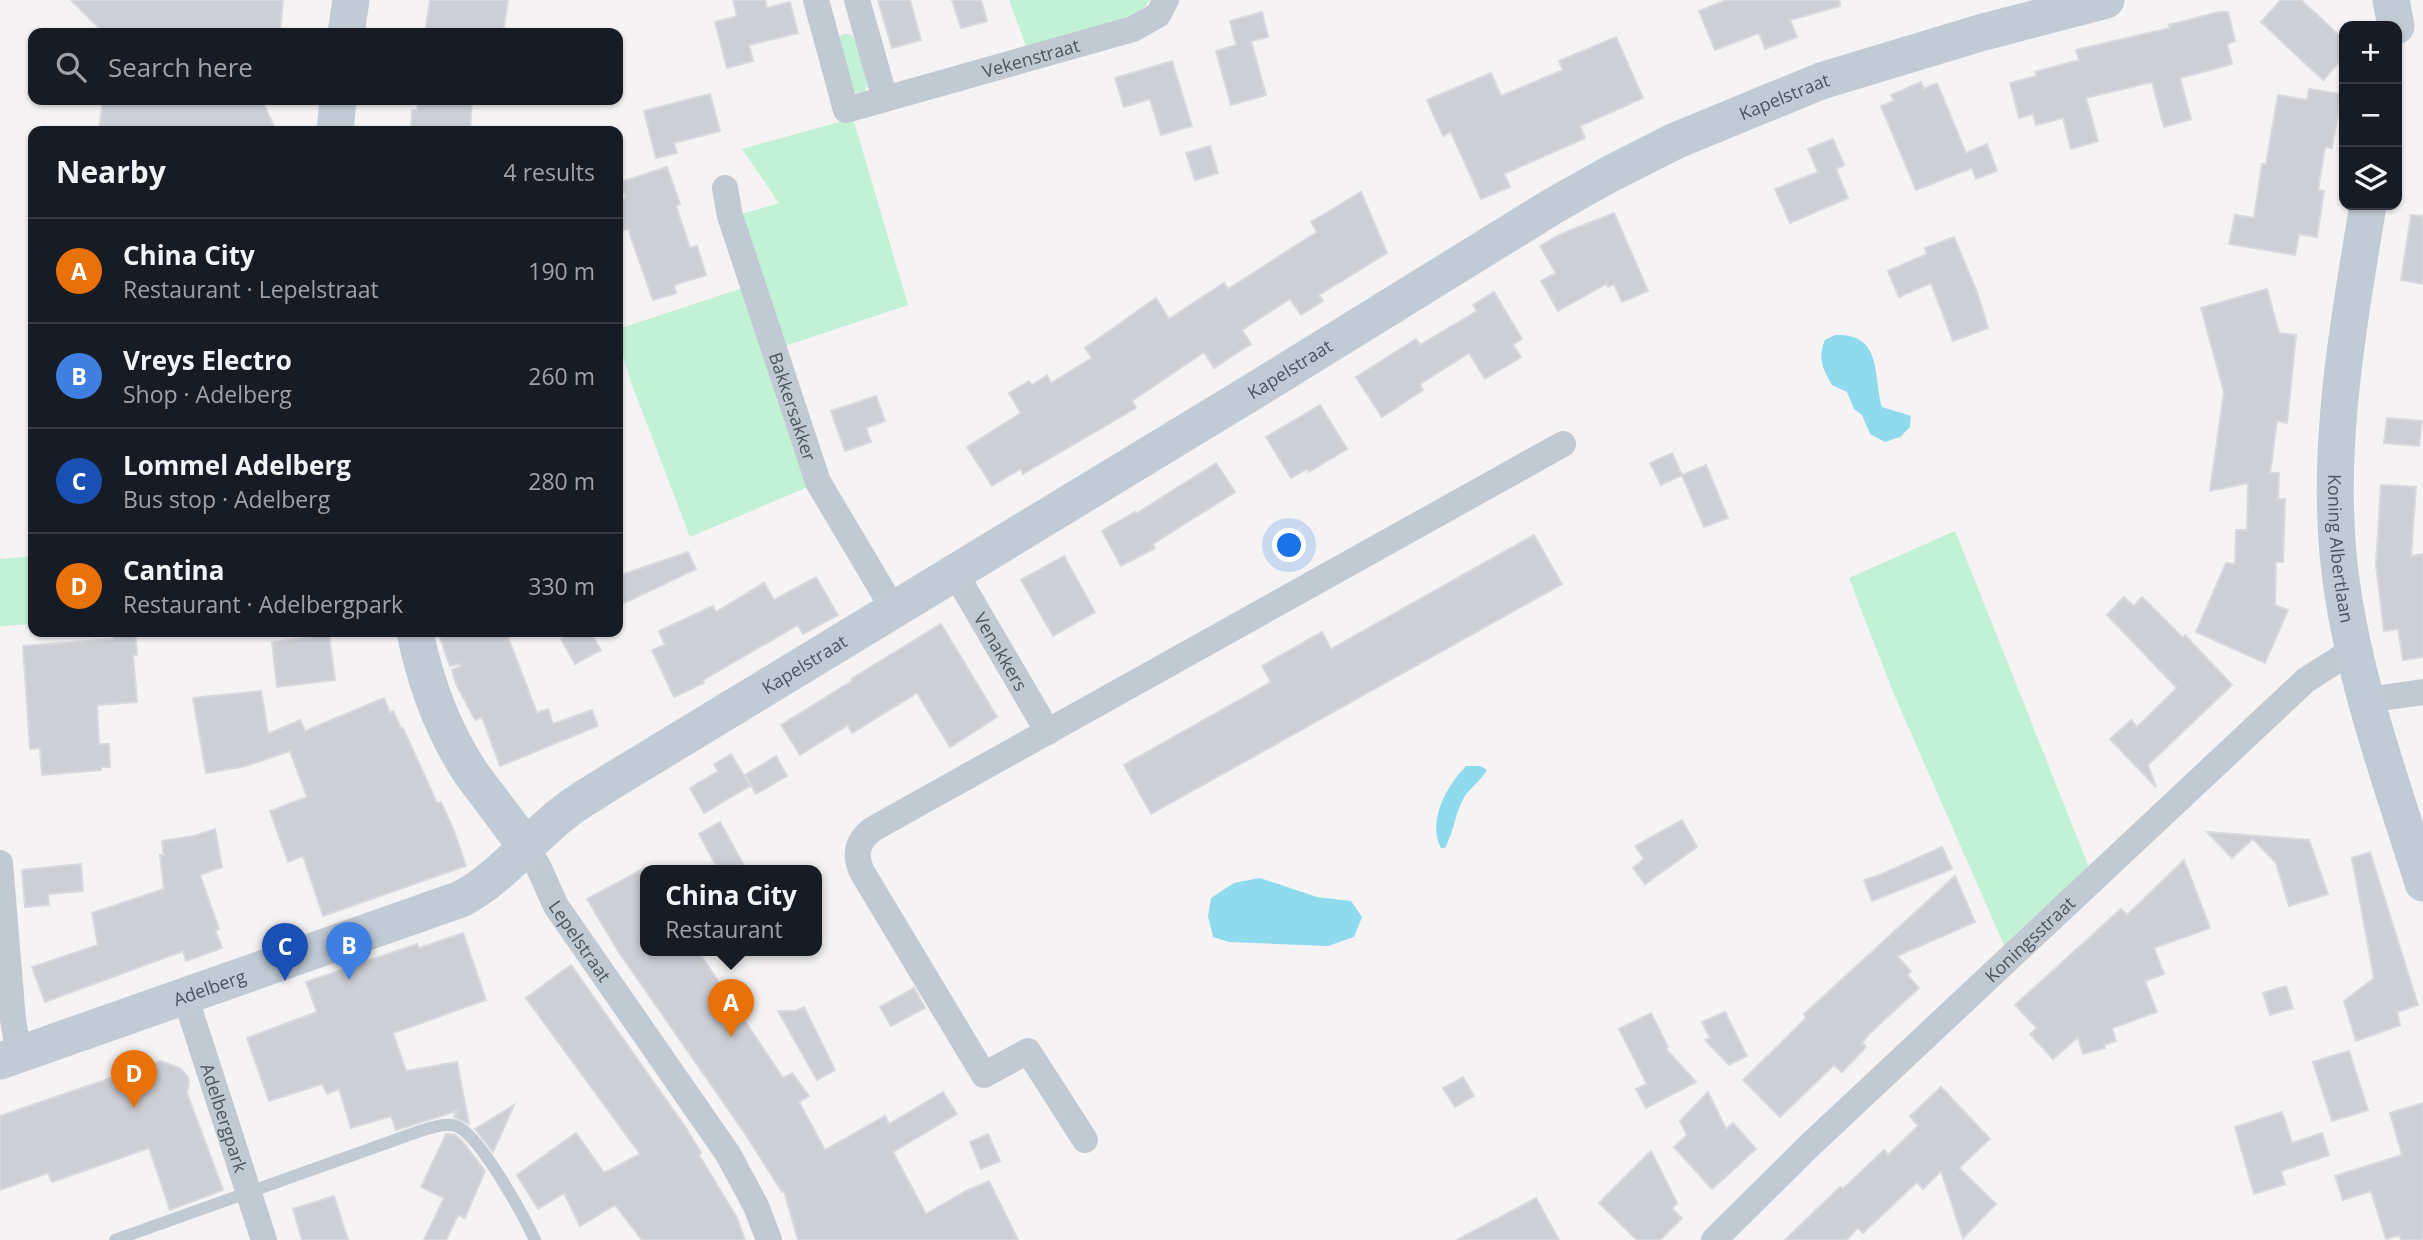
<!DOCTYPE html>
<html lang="en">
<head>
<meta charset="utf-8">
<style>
	:root { --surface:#171b24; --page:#242831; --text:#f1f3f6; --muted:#9ea1a6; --line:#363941; --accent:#d93025 }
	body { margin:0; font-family:"Open Sans",sans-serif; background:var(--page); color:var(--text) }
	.controls { position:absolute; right:21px; top:21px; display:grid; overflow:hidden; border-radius:14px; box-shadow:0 2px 5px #0004 }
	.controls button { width:63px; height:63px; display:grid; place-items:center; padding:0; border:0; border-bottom:2px solid var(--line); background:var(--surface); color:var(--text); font:35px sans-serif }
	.you { position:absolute; left:1290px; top:546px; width:24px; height:24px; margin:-18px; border:5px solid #fff; border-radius:50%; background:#1a73e8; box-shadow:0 0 0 10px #1a73e833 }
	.badge { display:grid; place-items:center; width:46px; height:46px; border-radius:50%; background:var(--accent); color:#fff; font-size:23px; font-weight:700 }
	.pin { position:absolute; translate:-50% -58px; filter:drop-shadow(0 2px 4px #0008) }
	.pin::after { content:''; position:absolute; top:37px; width:24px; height:21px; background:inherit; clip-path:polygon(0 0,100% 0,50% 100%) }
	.popup { position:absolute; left:640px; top:865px; width:182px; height:91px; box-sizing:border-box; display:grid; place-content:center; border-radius:14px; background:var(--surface); filter:drop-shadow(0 2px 5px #0005); font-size:23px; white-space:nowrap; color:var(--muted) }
	.popup b { font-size:26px; color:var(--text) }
	.popup::after { content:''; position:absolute; left:50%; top:100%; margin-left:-14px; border:14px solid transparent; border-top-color:var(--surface) }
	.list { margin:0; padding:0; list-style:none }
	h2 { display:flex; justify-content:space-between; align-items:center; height:91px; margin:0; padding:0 28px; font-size:30px }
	h2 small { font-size:23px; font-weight:400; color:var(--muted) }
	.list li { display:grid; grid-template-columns:46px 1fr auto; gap:21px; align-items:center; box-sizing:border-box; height:105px; padding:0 28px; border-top:2px solid var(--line) }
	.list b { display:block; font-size:26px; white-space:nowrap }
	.list p { margin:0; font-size:23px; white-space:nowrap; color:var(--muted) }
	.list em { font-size:23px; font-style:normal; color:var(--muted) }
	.icon { flex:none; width:38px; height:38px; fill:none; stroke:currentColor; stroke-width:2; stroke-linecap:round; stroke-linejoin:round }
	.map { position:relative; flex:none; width:2423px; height:1240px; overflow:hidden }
	.search { position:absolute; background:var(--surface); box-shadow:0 2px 5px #0004; left:28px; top:28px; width:595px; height:77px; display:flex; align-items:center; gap:18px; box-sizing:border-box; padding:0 24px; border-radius:14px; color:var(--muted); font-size:26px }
	.panel { position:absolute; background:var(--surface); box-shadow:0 2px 5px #0004; left:28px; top:126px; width:595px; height:511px; border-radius:14px }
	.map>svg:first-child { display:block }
	.green { fill:#c3f1d5 }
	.water { fill:#90daee }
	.building { fill:#cdcfd5; stroke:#d7d9de; stroke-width:2 }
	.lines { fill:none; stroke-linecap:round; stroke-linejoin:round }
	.lane { stroke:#c1cad2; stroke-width:12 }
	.street { stroke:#c1cad2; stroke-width:26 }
	.secondary { stroke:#c1cbd6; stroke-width:37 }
	.labels { text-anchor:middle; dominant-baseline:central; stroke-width:7; stroke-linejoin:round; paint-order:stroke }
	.street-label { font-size:18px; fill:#4a5661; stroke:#fff }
</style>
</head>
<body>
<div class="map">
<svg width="2423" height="1240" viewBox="0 0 2423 1240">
	<rect width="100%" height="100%" fill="#f5f3f3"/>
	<g class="green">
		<path d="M1009,0H1150L1140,13L1130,19L1026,46Z"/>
		<path d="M843,34H850C861,43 871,77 865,91L857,93L850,88L839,37Z"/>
		<path d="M853,118L908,305L782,347L738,215L779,203L742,149Z"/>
		<path d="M743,288L810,486L690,537L631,382L618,340V329Z"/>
		<path d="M1955,531L2089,867L2004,945L1893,692L1849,578Z"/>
		<path d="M33,556V624L0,626V559Z"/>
	</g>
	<g class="water">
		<path d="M1835,335C1883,333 1873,376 1882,407L1911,416L1910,427L1900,437L1885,442L1870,434L1862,415L1854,409L1847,392L1832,385C1823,369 1817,358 1825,340Z"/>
		<path d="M1466,766H1480L1487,770C1480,782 1468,789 1462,801C1455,816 1453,833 1445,848H1441C1427,820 1447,786 1466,766Z"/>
		<path d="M1260,878L1317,897L1351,901L1362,917L1354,937L1328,946L1229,942L1213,937L1208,916L1211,898L1234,883Z"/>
	</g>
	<g class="building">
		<path d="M71,0H283L280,33H104Z"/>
		<path d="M430,0H508L503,33H425Z"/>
		<path d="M733,0H765L767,8L790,2L798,33L749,45L753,61L727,68L715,22L737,16Z"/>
		<path d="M878,0H910L921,40L892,48Z"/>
		<path d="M952,0H981L987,21L961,28Z"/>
		<path d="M1726,0H1839L1840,6L1790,20L1797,37L1765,49L1759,33L1715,50L1699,11Z"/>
		<path d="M2281,0H2301L2344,40V57L2323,80L2261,22Z"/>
		<path d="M1262,12L1268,37L1251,41L1266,95L1231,105L1216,51L1236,45L1230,21Z"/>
		<path d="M2219,12H2228L2235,41L2227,44L2232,64L2180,78L2191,119L2164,127L2152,82L2086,98L2098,141L2071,149L2063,118L2036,125L2033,114L2019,118L2010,83L2037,76L2035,72L2079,60L2076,50L2170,28L2169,25Z"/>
		<path d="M1616,37L1643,98L1580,126L1585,138L1504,174L1510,187L1481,199L1451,132L1443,136L1427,100L1491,73L1501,96L1563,70L1559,61Z"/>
		<path d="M1172,61L1192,126L1161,135L1150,99L1124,107L1115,78Z"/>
		<path d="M1921,82L1924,89L1937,83L1966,153L1987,144L1997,171L1976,179L1972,168L1916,190L1881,106L1894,101L1891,95Z"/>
		<path d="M2309,89L2341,94L2332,148L2325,147L2318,190L2324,191L2317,237L2299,234L2295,255L2229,244L2235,215L2254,218L2262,164H2266L2278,95L2307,100Z"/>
		<path d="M710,94L720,131L674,143L677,153L656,158L644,111Z"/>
		<path d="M103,100H262L276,131H99Z"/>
		<path d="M418,100H472L470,131H411L412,110H417Z"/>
		<path d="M1833,139L1844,165L1836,169L1848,198L1790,223L1775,189L1818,172L1808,149Z"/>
		<path d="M1210,146L1218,173L1195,180L1186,153Z"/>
		<path d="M667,167L680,204L676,206L690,248L697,246L706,275L674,285L676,293L653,300L628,229L618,232V200L626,198L621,182Z"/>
		<path d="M1361,192L1387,253L1319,295L1323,301L1301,315L1290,299L1242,330L1251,344L1214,368L1204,352L1132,401L1136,408L1023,474L1020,469L992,486L967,447L1021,413L1009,393L1029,381L1032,385L1047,375L1051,383L1092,358L1085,348L1156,298L1169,319L1224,283L1228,289L1317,232L1311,222Z"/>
		<path d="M1614,213L1648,291L1622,302L1614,284L1608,287L1606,284L1558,311L1541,281L1556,273L1540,246L1561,234Z"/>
		<path d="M2411,215L2423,216V284L2401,280Z"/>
		<path d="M1954,237L1977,292L1988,328L1953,341L1931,283L1899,297L1888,271L1927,254L1925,248Z"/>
		<path d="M2267,289L2279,333L2296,335L2287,423L2277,421L2270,473H2279L2278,499H2285L2283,562H2276L2275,605L2288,610L2265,663L2196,632L2226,563L2235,564L2236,530H2247L2248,483L2210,491L2224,392L2201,308Z"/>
		<path d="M1494,292L1522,339L1513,345L1521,357L1485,379L1469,353L1420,384L1423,390L1382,417L1356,377L1416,339L1420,345L1477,311L1473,305Z"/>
		<path d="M876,396L885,421L866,428L871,442L845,451L831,411Z"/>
		<path d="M1320,405L1347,449L1309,472L1307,469L1291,478L1266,437Z"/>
		<path d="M2387,418L2422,421L2419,446L2384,443Z"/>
		<path d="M1672,453L1682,475L1661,485L1650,463Z"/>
		<path d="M1216,463L1235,492L1153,544L1155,548L1121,566L1102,531L1135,512L1136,514Z"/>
		<path d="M1706,465L1728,518L1704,527L1682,475Z"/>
		<path d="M2381,485L2416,487L2411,556L2423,554V657L2403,660L2398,629L2384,631L2376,565Z"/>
		<path d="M1534,535L1562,584L1151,814L1124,765L1271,682L1262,666L1322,632L1331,649Z"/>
		<path d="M688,552L696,569L618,606V576Z"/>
		<path d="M1064,556L1095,612L1053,636L1021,580Z"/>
		<path d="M816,577L838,615L803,634L798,625L703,680L704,683L674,697L652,650L665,645L659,631L713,606L716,612L764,583L774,600Z"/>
		<path d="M2124,597L2134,606L2142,597L2183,638L2185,635L2232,685L2148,765L2156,787L2110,739L2131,720L2137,727L2177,688L2107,615Z"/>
		<path d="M941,624L997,717L950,747L917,693L852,733L848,725L800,755L781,725L852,681L851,679Z"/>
		<path d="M114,632H135L137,655H133L137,702L97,705L99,744H109L110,767H101V770L42,775L40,748L30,749L23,646L114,639Z"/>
		<path d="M438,632H506L537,713L548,709L553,724L592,710L598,726L500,766L482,717L475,720L456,684L452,670L461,666L460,664L450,666Z"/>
		<path d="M573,632H590L601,650L575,664L561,639Z"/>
		<path d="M329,635L335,680L277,687L272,642Z"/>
		<path d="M261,691L268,734L300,720L305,731L384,698L390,713L393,711L401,728H403L437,803L441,802L454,831L466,866L323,916L303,856L288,862L270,811L307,797L290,751L246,766L206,773L193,698Z"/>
		<path d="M731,754L750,786L704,813L690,788L718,771L714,764Z"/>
		<path d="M776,756L787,776L756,794L745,775Z"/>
		<path d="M1682,820L1697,847L1645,884L1633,868L1644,859L1635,846Z"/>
		<path d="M720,822L747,871H719L699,834Z"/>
		<path d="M215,829L222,867L200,875L219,929L215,930L222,948L186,961L183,951L45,1002L32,967L98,945L92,913L164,889L160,855H164L162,841L194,836Z"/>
		<path d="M2207,832L2309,840L2328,894L2289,906L2276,863L2253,839L2232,858Z"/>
		<path d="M1942,847L1952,869L1872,901L1864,880L1882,874Z"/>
		<path d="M2370,852L2418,1005L2397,1012L2400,1025L2356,1041L2344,1001L2374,978L2352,858Z"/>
		<path d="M2184,860L2210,928L2154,948L2164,974L2145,981L2157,1012L2112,1028L2116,1041L2104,1045L2105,1048L2083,1054L2078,1037L2053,1059L2030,1034L2037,1028L2015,1005L2121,909L2127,915Z"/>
		<path d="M81,864L83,891L48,894L49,905L25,907L22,870Z"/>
		<path d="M645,868V951H698L783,1078L792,1073L809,1096L799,1102L825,1150L885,1116L889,1124L943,1092L957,1114L893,1152L926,1214L966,1191L989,1181L1018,1240H798L784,1191L782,1192L746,1135L618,951L587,899Z"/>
		<path d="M1955,876L1975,922L1897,956L1911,971L1907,975L1919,988L1869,1034L1862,1043L1866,1047L1842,1072L1834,1065L1780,1117L1743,1080L1806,1018L1804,1014Z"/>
		<path d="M463,933L486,1000L393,1033L406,1071L457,1062L469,1124L454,1117L457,1111L396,1130L391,1116L351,1128L339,1089L327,1094L322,1084L269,1101L247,1038L317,1012L306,982L417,944L419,948Z"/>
		<path d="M571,965L686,1128L701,1153L699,1155L737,1218L745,1240H642L615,1205L580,1226L564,1193L538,1209L517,1175L576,1133L604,1173L640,1154L526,998Z"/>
		<path d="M2286,986L2293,1008L2270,1015L2263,993Z"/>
		<path d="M914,988L925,1008L891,1026L880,1007Z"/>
		<path d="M804,1007L835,1070L817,1080L778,1011H796Z"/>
		<path d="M1725,1012L1747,1056L1729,1065L1705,1040L1710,1038L1702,1022Z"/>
		<path d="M1651,1013L1668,1047L1666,1049L1696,1082L1646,1108L1636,1089L1647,1084L1619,1029Z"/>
		<path d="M2349,1051L2368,1110L2332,1121L2313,1062Z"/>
		<path d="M160,1061L180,1068L187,1076L189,1082L187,1093L223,1190L170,1210L149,1148L52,1182L48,1173L0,1190V1116Z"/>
		<path d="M1463,1077L1474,1096L1455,1107L1443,1088Z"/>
		<path d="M1941,1087L1990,1139L1959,1168L1996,1204L1963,1238L1941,1171L1923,1189L1917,1182L1863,1233L1858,1228L1846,1240H1785L1840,1187L1843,1189L1884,1150L1888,1155L1918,1126L1910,1116Z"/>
		<path d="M1708,1092L1726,1129L1733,1123L1756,1149L1712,1189L1674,1147L1687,1135L1680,1121Z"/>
		<path d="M2423,1103V1240H2401L2400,1235L2386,1239L2371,1191L2343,1200L2335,1176L2402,1155L2390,1113Z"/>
		<path d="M514,1105L493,1152L475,1129Z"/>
		<path d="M2282,1112L2292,1143L2322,1133L2329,1155L2281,1171L2285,1184L2254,1194L2235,1127Z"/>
		<path d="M446,1134L455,1135L463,1142L485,1171L465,1218L458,1215L446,1240H424L444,1198L421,1187Z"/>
		<path d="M988,1134L1000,1161L981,1169L970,1142Z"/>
		<path d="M1651,1151L1677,1203L1672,1209L1682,1218L1660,1240H1637L1599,1203Z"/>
		<path d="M334,1196L348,1240H302L293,1209Z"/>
		<path d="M1536,1198L1559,1240H1457Z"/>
	</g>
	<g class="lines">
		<path class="lane" d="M115,1240L423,1130C434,1127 449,1121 460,1128C483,1142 523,1214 535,1240"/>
		<g class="street">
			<path id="s1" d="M816,0L846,110L1133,29L1158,15L1166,0"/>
			<path d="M857,0L885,99"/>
			<path id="s2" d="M725,188L730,216L818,482L894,610"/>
			<path id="s3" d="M955,573L1048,732"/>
			<path d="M2366,700L2423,692"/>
			<path id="s4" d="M526,848L538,866L556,906L728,1154L756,1206L769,1240"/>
			<path d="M0,863L13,1020L19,1054"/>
			<path id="s5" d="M185,996L264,1240"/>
			<path d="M1085,1140L1028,1051L984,1075L862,872C854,854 857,841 873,829L1563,444"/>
			<path id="s6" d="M1714,1240L1809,1146L2306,680L2353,650"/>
		</g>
		<g class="secondary">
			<path d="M2391,0L2396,26"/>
			<path d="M346,33L351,0"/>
			<path d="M335,131L338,100"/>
			<path id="s7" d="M2368,205C2348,328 2324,455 2341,580C2355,684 2392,784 2423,883"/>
			<path d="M415,632C425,681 443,731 471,773C489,798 509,822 526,848"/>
			<path id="s8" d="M0,1061L461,899C501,878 527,842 561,815C575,803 592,794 607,784L1257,389L1553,206L1608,175L1675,141L1821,81L1980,33L2106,0"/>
		</g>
	</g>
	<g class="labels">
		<g class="street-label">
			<text stroke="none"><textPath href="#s1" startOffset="306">Vekenstraat</textPath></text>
			<text stroke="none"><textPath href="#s8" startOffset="2040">Kapelstraat</textPath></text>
			<text stroke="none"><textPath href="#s8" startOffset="1474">Kapelstraat</textPath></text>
			<text stroke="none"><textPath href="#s2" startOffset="229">Bakkersakker</textPath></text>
			<text stroke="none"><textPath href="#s7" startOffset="346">Koning Albertlaan</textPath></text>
			<text stroke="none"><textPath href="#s3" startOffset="91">Venakkers</textPath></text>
			<text stroke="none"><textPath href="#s8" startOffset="906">Kapelstraat</textPath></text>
			<text stroke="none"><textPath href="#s6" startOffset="436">Koningsstraat</textPath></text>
			<text stroke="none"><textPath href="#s4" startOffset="108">Lepelstraat</textPath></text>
			<text stroke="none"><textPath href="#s8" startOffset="222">Adelberg</textPath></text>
			<text stroke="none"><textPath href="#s5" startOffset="128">Adelbergpark</textPath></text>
		</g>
	</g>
</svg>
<div class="controls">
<button>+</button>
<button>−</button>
<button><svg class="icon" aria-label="layers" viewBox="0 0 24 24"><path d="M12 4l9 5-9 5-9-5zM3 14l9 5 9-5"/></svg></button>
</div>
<div class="you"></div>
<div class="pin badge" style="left:731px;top:1037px;background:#e8710a">A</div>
<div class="popup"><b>China City</b>Restaurant</div>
<div class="pin badge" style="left:349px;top:980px;background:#3f7fe0">B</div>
<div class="pin badge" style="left:285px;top:981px;background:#1a4fb4">C</div>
<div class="pin badge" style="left:134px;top:1108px;background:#e8710a">D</div>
<div class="search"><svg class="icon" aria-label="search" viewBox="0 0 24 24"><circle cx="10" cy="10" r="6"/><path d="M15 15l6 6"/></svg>Search here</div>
<section class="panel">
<h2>Nearby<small>4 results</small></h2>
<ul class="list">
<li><span class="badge" style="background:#e8710a">A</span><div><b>China City</b><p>Restaurant · Lepelstraat</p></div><em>190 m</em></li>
<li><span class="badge" style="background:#3f7fe0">B</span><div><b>Vreys Electro</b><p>Shop · Adelberg</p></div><em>260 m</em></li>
<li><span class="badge" style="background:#1a4fb4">C</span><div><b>Lommel Adelberg</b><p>Bus stop · Adelberg</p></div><em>280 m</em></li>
<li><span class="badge" style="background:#e8710a">D</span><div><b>Cantina</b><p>Restaurant · Adelbergpark</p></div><em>330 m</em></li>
</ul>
</section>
</div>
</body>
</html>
